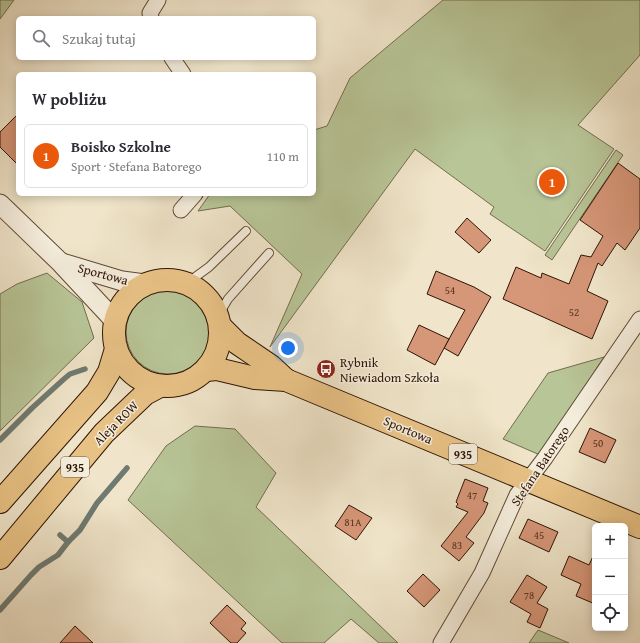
<!DOCTYPE html>
<html lang="pl">
<head>
<meta charset="utf-8">
<style>
	:root { --surface:#fff; --page:#f7f7f7; --text:#2b2b33; --muted:#7c7c81; --line:#e1e1e2; --accent:#ea580c }
	body { margin:0; font-family:"Gentium Book Plus",serif; background:var(--page); color:var(--text) }
	.controls { position:absolute; right:12px; bottom:12px; display:grid; overflow:hidden; border-radius:6px; box-shadow:0 2px 10px #0003 }
	.controls button { width:36px; height:36px; display:grid; place-items:center; padding:0; border:0; border-bottom:1px solid var(--line); background:var(--surface); color:var(--text); font:20px sans-serif }
	.you { position:absolute; left:288px; top:348px; width:14px; height:14px; margin:-10px; border:3px solid #fff; border-radius:50%; background:#1a73e8; box-shadow:0 0 0 6px #1a73e833 }
	.badge { display:grid; place-items:center; width:26px; height:26px; border-radius:50%; background:var(--accent); color:#fff; font-size:13px; font-weight:700 }
	.pin { position:absolute; translate:-50% -50%; border:2px solid #fff; box-shadow:0 1px 4px #0006 }
	.list { margin:0; padding:0; list-style:none }
	h2 { display:flex; justify-content:space-between; align-items:center; height:52px; margin:0; padding:0 16px; font-size:17px }
	h2 small { font-size:13px; font-weight:400; color:var(--muted) }
	.list li { display:grid; grid-template-columns:26px 1fr auto; gap:12px; align-items:center; box-sizing:border-box; height:64px; margin:0 8px 8px; padding:0 8px; border:1px solid var(--line); border-radius:6px }
	.list b { display:block; font-size:15px; white-space:nowrap }
	.list p { margin:0; font-size:13px; white-space:nowrap; color:var(--muted) }
	.list em { font-size:13px; font-style:normal; color:var(--muted) }
	.icon { flex:none; width:22px; height:22px; fill:none; stroke:currentColor; stroke-width:2; stroke-linecap:round; stroke-linejoin:round }
	.map { position:relative; flex:none; width:640px; height:643px; overflow:hidden }
	.search { position:absolute; background:var(--surface); box-shadow:0 2px 10px #0003; left:16px; top:16px; width:300px; height:44px; display:flex; align-items:center; gap:10px; box-sizing:border-box; padding:0 14px; border-radius:6px; color:var(--muted); font-size:15px }
	.panel { position:absolute; background:var(--surface); box-shadow:0 2px 10px #0003; left:16px; top:72px; width:300px; height:124px; border-radius:6px }
	.map>svg:first-child { display:block }
	.green { fill:#b8c597; stroke:#736c4e }
	.lines { fill:none; stroke-linecap:round; stroke-linejoin:round }
	.stream { stroke:#6f7a71; stroke-width:5.5 }
	.building { fill:#d69678; stroke:#2e1404 }
	.service-casing { stroke:#5e4836; stroke-width:10 }
	.minor-casing { stroke:#5e4836; stroke-width:17 }
	.tertiary-casing { stroke:#5e4836; stroke-width:21 }
	.primary-casing { stroke:#2e1404; stroke-width:24 }
	.service { stroke:#f5eedd; stroke-width:8 }
	.minor { stroke:#f5eedd; stroke-width:15 }
	.tertiary { stroke:#f5eedd; stroke-width:19 }
	.primary { stroke:#e8c285; stroke-width:22 }
	.labels { text-anchor:middle; dominant-baseline:central; stroke-width:3; stroke-linejoin:round; paint-order:stroke }
	.number-label { font-size:11px; fill:#583421 }
	.shield { fill:#f5eedd; stroke:#6a5545; stroke-width:1 }
	.shield-label { font-size:12px; font-weight:bold; fill:#2e1404 }
	.street-label { font-size:13px; fill:#2e1404; stroke:#f5eedd }
	.poi-label { font-size:13px; fill:#2e1404; stroke:#f5eedd; text-anchor:start }
</style>
</head>
<body>
<div class="map">
<svg width="640" height="643" viewBox="0 0 640 643">
	<rect width="100%" height="100%" fill="#f0e5ca"/>
	<filter id="stains"><feTurbulence type="fractalNoise" baseFrequency=".005" numOctaves="4"/><feColorMatrix values="0 0 0 0 .2 0 0 0 0 .09 0 0 0 0 .02 0 0 0 .5 -.17"/></filter>
	<radialGradient id="worn" r=".72"><stop offset=".6" stop-color="#630" stop-opacity="0"/><stop offset="1" stop-color="#630" stop-opacity=".3"/></radialGradient>
	<g class="green">
		<path d="M0,0H14L0,19Z"/>
		<path d="M443,0H640V55L578,125L614,149L545,251L490,214L494,207L415,149L270,347L302,274L230,206L198,211L210,194H314V130L327,126L350,78Z"/>
		<path d="M616,150L623,155L552,260L545,255Z"/>
		<path d="M47,273L82,302L94,338L0,431V294L17,284Z"/>
		<circle cx="168" cy="332" r="42"/>
		<path d="M604,357L540,455L503,439L548,373Z"/>
		<path d="M195,426L235,429L276,473L256,507L398,643H379L351,619L324,643H282L128,500L166,446Z"/>
		<path d="M538,630L569,643H529Z"/>
	</g>
	<g class="lines">
		<g class="stream">
			<path d="M0,440L32,408L64,379L70,374L85,369"/>
			<path d="M68,542L80,530L97,503L127,468"/>
			<path d="M0,610L31,575L39,567L58,555L68,542L60,535"/>
		</g>
	</g>
	<g class="building">
		<path d="M18,114V165L0,147V132Z"/>
		<path d="M618,163L640,179V228L625,250L617,243L602,266L598,263L587,291L608,301L592,339L503,299L516,267L541,278L542,273L569,284L581,255L591,257L603,236L580,220Z"/>
		<path d="M467,218L491,240L479,253L455,232Z"/>
		<path d="M436,271L474,287L491,297L458,356L444,348L465,310L427,294Z"/>
		<path d="M419,325L449,339L435,365L407,350Z"/>
		<path d="M590,428L616,440L605,463L579,452Z"/>
		<path d="M465,479L488,488L483,501L488,503L484,513L466,537L474,543L459,561L441,546L468,512L456,507L458,504L456,502Z"/>
		<path d="M349,505L372,518L356,540L335,526Z"/>
		<path d="M528,519L558,532L549,552L519,538Z"/>
		<path d="M595,552V604L576,596L581,584L561,575L569,556L589,565Z"/>
		<path d="M423,574L440,590L424,607L407,591Z"/>
		<path d="M527,575L547,587L537,603L548,609L540,628L527,622L531,614L510,602Z"/>
		<path d="M227,605L246,623L241,629L246,633L237,643H231L210,623Z"/>
		<path d="M75,626L93,643H60Z"/>
	</g>
	<g class="lines">
		<defs>
			<g id="service">
				<path d="M187,283L209,267L246,231"/>
				<path d="M218,316L228,299L269,253"/>
			</g>
			<g id="minor">
				<path d="M151,18L150,13L158,0"/>
				<path d="M172,58L183,74"/>
				<path d="M181,210L195,194"/>
				<path d="M441,643L482,573L517,495L545,458L640,319"/>
			</g>
			<g id="tertiary">
				<path d="M0,204L61,263L115,321"/>
				<path d="M62,263L122,281L145,284"/>
			</g>
			<g id="primary">
				<circle cx="167" cy="333" r="53"/>
				<path d="M221,327L237,343L271,366L286,380"/>
				<path d="M206,370L217,369L255,378L286,380L640,527"/>
				<path d="M0,502L97,392L109,372L116,349"/>
				<path d="M0,558L104,433L145,394L160,386"/>
			</g>
		</defs>
		<use href="#service" class="service-casing"/>
		<use href="#minor" class="minor-casing"/>
		<use href="#tertiary" class="tertiary-casing"/>
		<use href="#primary" class="primary-casing"/>
		<use href="#service" class="service"/>
		<use href="#minor" class="minor"/>
		<use href="#tertiary" class="tertiary"/>
		<use href="#primary" class="primary"/>
	</g>
	<defs>
		<symbol id="bus-disc" viewBox="-11 -11 22 22"><circle r="9.5" fill="#8f2418" stroke="#f5eedd"/><path d="M-5-6H5V4H4V6H2V4H-2V6H-4V4H-5ZM-3.5-4V0h7V-4ZM-3.5 1.2v1.5H-2V1.2ZM2 1.2v1.5H3.5V1.2Z" fill="#fff"/></symbol>
	</defs>
	<g fill-rule="evenodd">
		<use href="#bus-disc" x="315" y="358" width="22" height="22"/>
	</g>
	<g class="labels">
		<g class="number-label">
			<text x="450" y="290">54</text>
			<text x="574" y="312">52</text>
			<text x="598" y="443">50</text>
			<text x="472" y="495">47</text>
			<text x="353" y="522">81A</text>
			<text x="539" y="535">45</text>
			<text x="457" y="545">83</text>
			<text x="529" y="595">78</text>
		</g>
		<g class="shield">
			<rect x="449" y="444" width="28" height="20" rx="3"/>
			<rect x="61" y="457" width="28" height="20" rx="3"/>
		</g>
		<g class="shield-label">
			<text x="463" y="454">935</text>
			<text x="75" y="467">935</text>
		</g>
		<g class="street-label">
			<text transform="translate(103 274) rotate(15)">Sportowa</text>
			<text transform="translate(116 423) rotate(-45)">Aleja ROW</text>
			<text transform="translate(408 430) rotate(23)">Sportowa</text>
			<text transform="translate(540 466) rotate(-56)">Stefana Batorego</text>
		</g>
		<g class="poi-label">
			<text x="340" y="362">Rybnik<tspan x="340" dy="15">Niewiadom Szkoła</tspan></text>
		</g>
	</g>
	<rect width="100%" height="100%" filter="url(#stains)"/>
	<rect width="100%" height="100%" fill="url(#worn)"/>
</svg>
<div class="controls">
<button>+</button>
<button>−</button>
<button><svg class="icon" aria-label="locate" viewBox="0 0 24 24"><circle cx="12" cy="12" r="6"/><path d="M12 2v4M12 18v4M2 12h4M18 12h4"/></svg></button>
</div>
<div class="you"></div>
<div class="pin badge" style="left:552px;top:182px">1</div>
<div class="search"><svg class="icon" aria-label="search" viewBox="0 0 24 24"><circle cx="10" cy="10" r="6"/><path d="M15 15l6 6"/></svg>Szukaj tutaj</div>
<section class="panel">
<h2>W pobliżu<small></small></h2>
<ul class="list">
<li><span class="badge">1</span><div><b>Boisko Szkolne</b><p>Sport · Stefana Batorego</p></div><em>110 m</em></li>
</ul>
</section>
</div>
</body>
</html>
